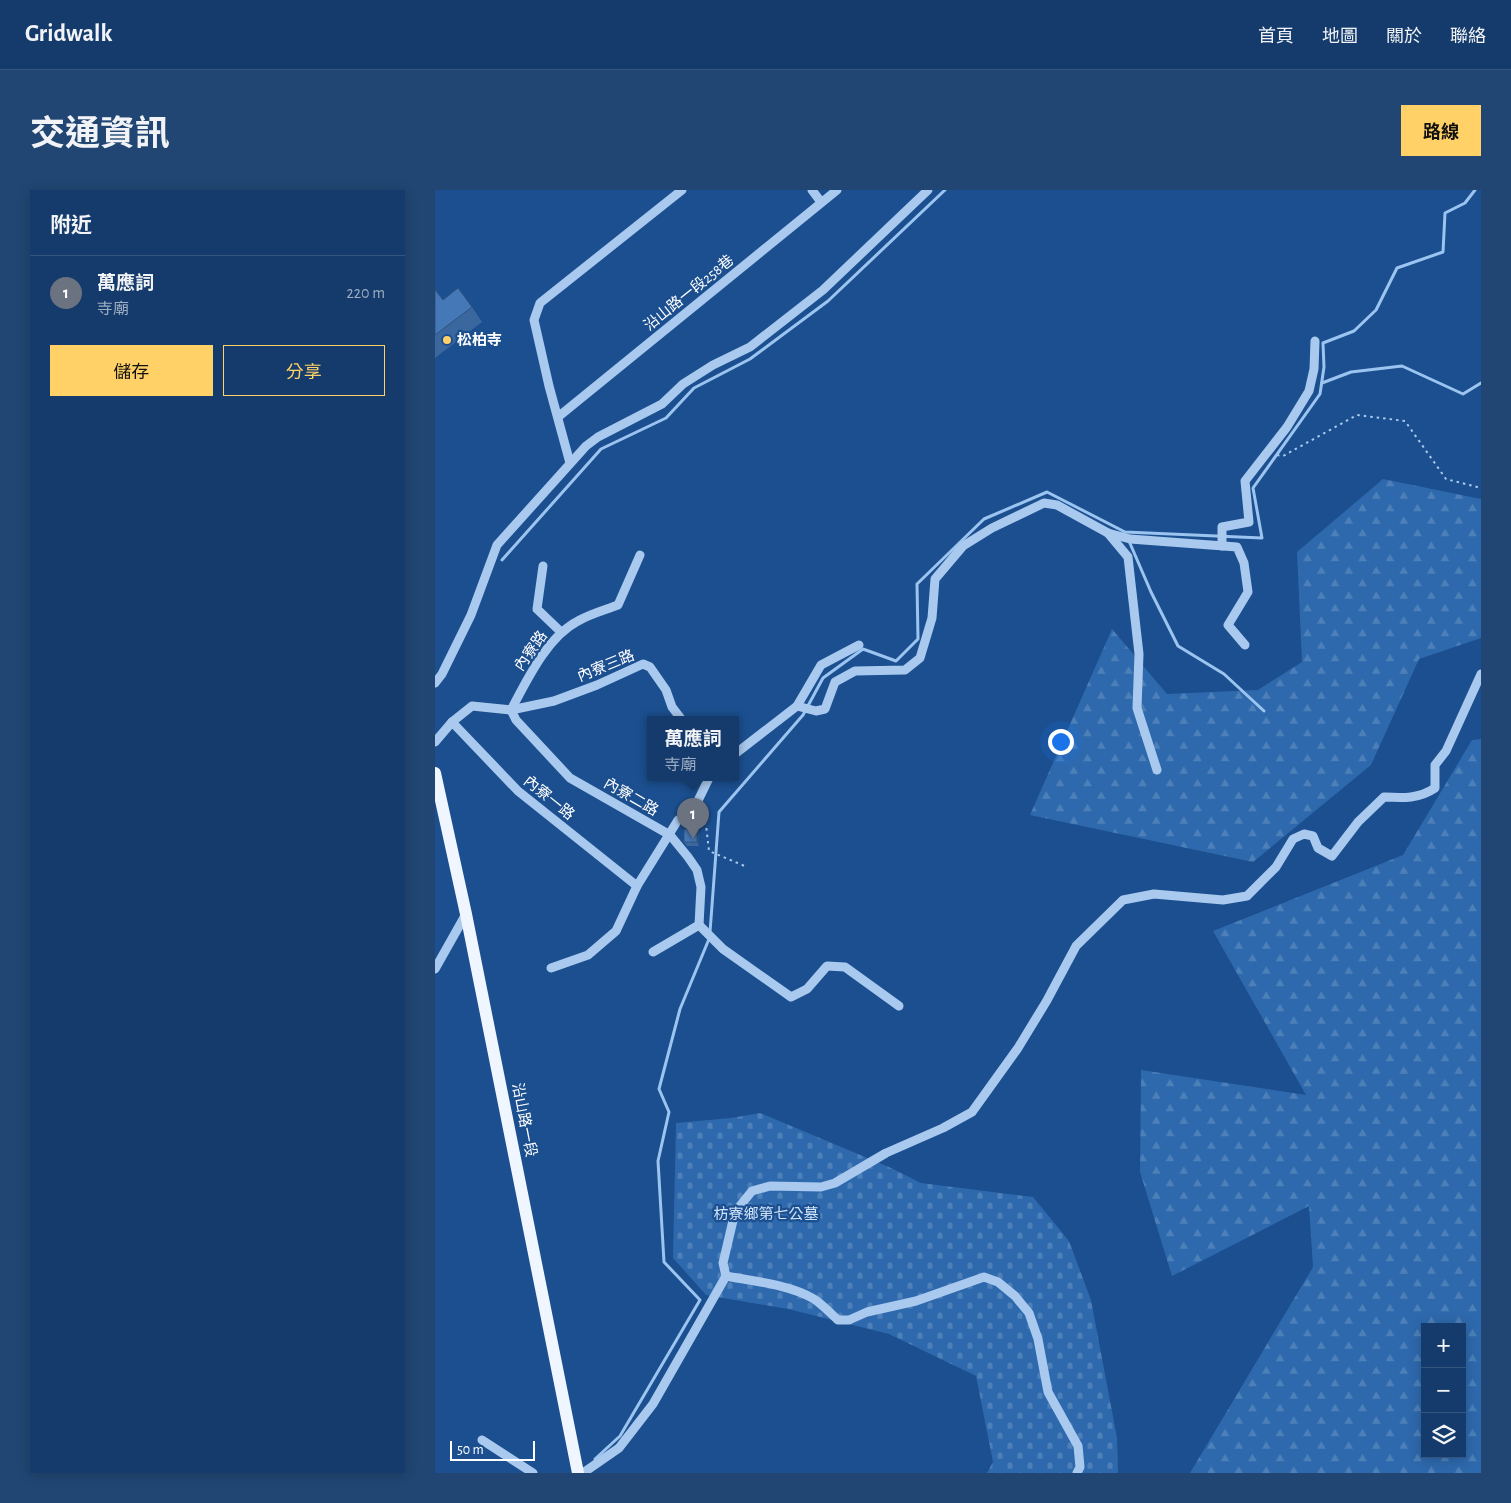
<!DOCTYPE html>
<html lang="zh-TW">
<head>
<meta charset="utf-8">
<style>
	:root { --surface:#143b6b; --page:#214673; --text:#f1f3f6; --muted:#9dadc1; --line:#33557e; --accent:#ffd166 }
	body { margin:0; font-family:"Alegreya Sans","Noto Sans TC",sans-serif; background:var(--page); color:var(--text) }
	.controls { position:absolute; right:15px; bottom:15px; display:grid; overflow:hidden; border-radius:0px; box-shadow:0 2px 12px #0003 }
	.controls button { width:45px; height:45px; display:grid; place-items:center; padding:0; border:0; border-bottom:1px solid var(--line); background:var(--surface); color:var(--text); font:25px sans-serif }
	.scale { position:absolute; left:15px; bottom:12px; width:85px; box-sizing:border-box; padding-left:5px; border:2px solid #fff; border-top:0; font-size:14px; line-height:18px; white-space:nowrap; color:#fff; -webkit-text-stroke:4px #1b4f8f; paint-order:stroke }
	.you { position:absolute; left:625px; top:551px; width:18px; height:18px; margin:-12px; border:4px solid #fff; border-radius:50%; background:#1a73e8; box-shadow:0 0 0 8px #1a73e833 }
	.badge { display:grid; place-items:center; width:32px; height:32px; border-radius:50%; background:var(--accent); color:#fff; font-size:16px; font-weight:700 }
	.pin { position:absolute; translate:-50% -41px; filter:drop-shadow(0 1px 2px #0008) }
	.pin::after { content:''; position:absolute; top:26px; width:18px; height:15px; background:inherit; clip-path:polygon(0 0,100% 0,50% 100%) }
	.popup { position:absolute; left:212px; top:526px; width:92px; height:65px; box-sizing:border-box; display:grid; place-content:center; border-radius:0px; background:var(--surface); filter:drop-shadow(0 1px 4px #0005); font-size:16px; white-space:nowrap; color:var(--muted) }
	.popup b { font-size:19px; color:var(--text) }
	.popup::after { content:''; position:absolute; left:50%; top:100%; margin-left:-10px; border:10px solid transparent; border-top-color:var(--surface) }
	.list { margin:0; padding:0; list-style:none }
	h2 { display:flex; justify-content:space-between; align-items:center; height:65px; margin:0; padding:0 20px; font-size:21px }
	h2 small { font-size:16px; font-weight:400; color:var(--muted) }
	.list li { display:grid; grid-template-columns:32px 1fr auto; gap:15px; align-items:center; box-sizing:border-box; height:75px; padding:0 20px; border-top:1px solid var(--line) }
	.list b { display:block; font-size:19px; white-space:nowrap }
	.list p { margin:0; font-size:16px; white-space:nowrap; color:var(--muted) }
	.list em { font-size:16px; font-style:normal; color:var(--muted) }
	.actions { display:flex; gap:10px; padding:15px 20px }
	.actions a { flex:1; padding:11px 0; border:1px solid var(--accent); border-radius:0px; text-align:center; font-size:18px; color:var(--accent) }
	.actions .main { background:var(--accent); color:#111 }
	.icon { flex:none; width:28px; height:28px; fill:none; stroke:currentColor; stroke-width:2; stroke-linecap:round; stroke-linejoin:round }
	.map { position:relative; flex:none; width:1046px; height:1283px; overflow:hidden; border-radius:0px }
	header { display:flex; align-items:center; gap:30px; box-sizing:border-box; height:70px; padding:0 25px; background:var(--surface); border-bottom:1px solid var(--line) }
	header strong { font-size:24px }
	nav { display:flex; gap:28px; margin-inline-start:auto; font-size:18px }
	.intro { display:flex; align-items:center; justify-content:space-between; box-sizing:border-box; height:120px; padding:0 30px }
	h1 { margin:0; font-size:35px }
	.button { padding:12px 22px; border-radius:0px; background:var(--accent); color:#111; font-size:18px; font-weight:700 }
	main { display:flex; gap:30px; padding:0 30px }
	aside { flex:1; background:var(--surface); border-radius:0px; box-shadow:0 2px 12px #0003 }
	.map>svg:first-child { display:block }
	.forest { fill:url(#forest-firs); fill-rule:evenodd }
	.cemetery { fill:url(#cemetery-stones) }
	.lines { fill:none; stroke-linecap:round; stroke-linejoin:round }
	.stream { stroke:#9cc4f0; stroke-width:3 }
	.path { stroke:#a9c9ee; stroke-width:2; stroke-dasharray:2.5 4; stroke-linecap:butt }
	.minor { stroke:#a9c9ee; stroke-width:9 }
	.major { stroke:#f0f6ff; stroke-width:12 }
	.wall { fill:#3a679d }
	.shaded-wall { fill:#305480 }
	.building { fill:#4478b7; stroke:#305480 }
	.poi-dot { fill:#ffd166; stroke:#1b4f8f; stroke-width:2 }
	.labels { text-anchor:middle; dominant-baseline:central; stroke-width:4.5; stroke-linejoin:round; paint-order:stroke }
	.street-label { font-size:15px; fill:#fff; stroke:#1b4f8f }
	.poi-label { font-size:15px; font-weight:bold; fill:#fff; stroke:#1b4f8f; text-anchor:start }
	.park-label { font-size:15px; fill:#cfe3fa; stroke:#1b4f8f }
</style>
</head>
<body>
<header>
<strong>Gridwalk</strong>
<nav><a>首頁</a><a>地圖</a><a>關於</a><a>聯絡</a></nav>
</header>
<div class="intro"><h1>交通資訊</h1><a class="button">路線</a></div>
<main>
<aside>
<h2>附近<small></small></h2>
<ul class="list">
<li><span class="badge" style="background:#6b7280">1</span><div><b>萬應詞</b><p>寺廟</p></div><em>220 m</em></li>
</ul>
<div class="actions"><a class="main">儲存</a><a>分享</a></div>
</aside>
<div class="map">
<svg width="1046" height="1283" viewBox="0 0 1046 1283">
	<defs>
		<pattern id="forest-firs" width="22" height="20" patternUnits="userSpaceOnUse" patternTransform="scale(1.25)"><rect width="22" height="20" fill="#2e69ad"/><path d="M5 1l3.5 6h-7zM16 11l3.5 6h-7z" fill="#4d80b9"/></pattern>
		<pattern id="cemetery-stones" width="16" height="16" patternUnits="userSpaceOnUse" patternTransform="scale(1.25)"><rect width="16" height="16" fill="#2e69ad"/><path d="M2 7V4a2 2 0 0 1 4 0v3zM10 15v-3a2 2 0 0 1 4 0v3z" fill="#4d80b9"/></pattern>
	</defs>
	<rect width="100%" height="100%" fill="#1b4f8f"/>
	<g class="forest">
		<path d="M948,289L1046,309V448L984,469L936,575L818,672L595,625L677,439L732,504L823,500L867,472L862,362Z"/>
		<path d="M1046,549V1283H755L878,1077L874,1016L737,1086L705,982L706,880L871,905L778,741L968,665L1037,550ZM990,1137H1027V1264H990Z"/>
	</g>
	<path class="cemetery" d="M325,923L454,977L486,993L598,1007L634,1051L656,1110L682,1248L683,1283H552L558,1272L541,1186L454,1144L353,1119L271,1105L238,1068L241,933L296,928Z"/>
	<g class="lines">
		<g class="stream">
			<path d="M887,193L916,182L967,176L1028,204L1046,193"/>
			<path d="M694,351L716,402L743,456L789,484L829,521"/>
			<path d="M67,370L166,259L231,228L259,198L315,169L393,111L510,0"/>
			<path d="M275,742L284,622L368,525L388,488L428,459L461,471L483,449L482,394L549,329L612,302L690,342L827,348L818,298L885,204L889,177L888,153L919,141L941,120L962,78L1008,62L1010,23L1030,13L1040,0"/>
			<path d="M160,1269L185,1246L265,1110L229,1072L223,971L234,922L224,899L245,819L274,749"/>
		</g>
		<g class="path">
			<path d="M842,265L848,266L922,225L970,231L1011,289L1046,298"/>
			<path d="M264,628L271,635L274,661L312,677"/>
		</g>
		<g class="minor">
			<path d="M377,0L386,12"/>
			<path d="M123,227L402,0"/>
			<path d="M135,273L114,196L99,130L105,113L247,0"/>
			<path d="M673,343L693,367L704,464L702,518L722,580"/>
			<path d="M787,356V337L814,332L810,291L852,237L874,201L879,179L880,151"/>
			<path d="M108,376L102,419L126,442"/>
			<path d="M0,493L7,484L36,425L62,355L151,256L163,247L227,214L248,194L278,175L315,157L388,100L493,0"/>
			<path d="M362,516L381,521L390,519L400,492L420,481L470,480L485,468L497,428L500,389L528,356L557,338L609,313L622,315L673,343L695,349L802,357L809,373L813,402L793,435L810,455"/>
			<path d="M76,520L81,530L135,588L235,645L253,667L262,680L266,697L264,735"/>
			<path d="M76,520C92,490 112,447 143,431C155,424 170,420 183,415L205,365"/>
			<path d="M17,532L83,601L202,696"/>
			<path d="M0,552L17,532L37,516L76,520L119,511L162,495L208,474L215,477L231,500L237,517L247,530"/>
			<path d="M300,564L362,516L386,475L424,455"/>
			<path d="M218,762L264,735L288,759L356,807L372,799L392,776L410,777L464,816"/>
			<path d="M116,778L153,765L181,741L202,696L243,630L258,621L274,588"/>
			<path d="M0,779L31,724"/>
			<path d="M47,1250L98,1283"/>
			<path d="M148,1283L184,1258L218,1214L291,1086"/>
			<path d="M642,1283L645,1277L643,1256L613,1202L603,1149L594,1123L580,1106L563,1092L549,1087L481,1111L432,1122L414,1130H403C395,1123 388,1115 379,1109C356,1095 318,1091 291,1086L288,1073L300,1022L317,1001L335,996L386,997L400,993L451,963L508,938L537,922L583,858L611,812L641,756L688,710L719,704L788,710L812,706L841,677L858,649L869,644L878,646L883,658L897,666L923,632L949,607C968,608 984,609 1000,598V575L1011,561L1046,484"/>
		</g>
		<path class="major" d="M0,583L31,724L143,1283"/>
	</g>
	<g class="wall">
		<path d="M0,100L8,110L37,117L47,132L0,168Z"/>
		<path d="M262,639L264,642V656H252L249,652Z"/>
	</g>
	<path class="shaded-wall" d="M262,639L264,642V656L262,652Z"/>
	<g class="building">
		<path d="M23,98L37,117L0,145V100L8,110Z"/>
		<rect x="249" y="639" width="13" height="13"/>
	</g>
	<circle class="poi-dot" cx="12" cy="150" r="5"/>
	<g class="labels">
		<g class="street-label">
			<text transform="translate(254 103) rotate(-39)">沿山路一段258巷</text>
			<text transform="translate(96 461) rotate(-55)">內寮路</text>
			<text transform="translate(171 476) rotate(-22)">內寮三路</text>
			<text transform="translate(196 607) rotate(30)">內寮二路</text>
			<text transform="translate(114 608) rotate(39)">內寮一路</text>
			<text transform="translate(89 930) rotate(79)">沿山路一段</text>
		</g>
		<g class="poi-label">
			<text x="22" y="150">松柏寺</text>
		</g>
		<g class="park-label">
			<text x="331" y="1024">枋寮鄉第七公墓</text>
		</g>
	</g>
</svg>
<div class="controls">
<button>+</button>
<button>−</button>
<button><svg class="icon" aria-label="layers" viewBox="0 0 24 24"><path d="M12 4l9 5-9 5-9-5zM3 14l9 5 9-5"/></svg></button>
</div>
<div class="scale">50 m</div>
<div class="you"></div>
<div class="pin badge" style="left:258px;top:649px;background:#6b7280">1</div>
<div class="popup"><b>萬應詞</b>寺廟</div>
</div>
</main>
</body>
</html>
